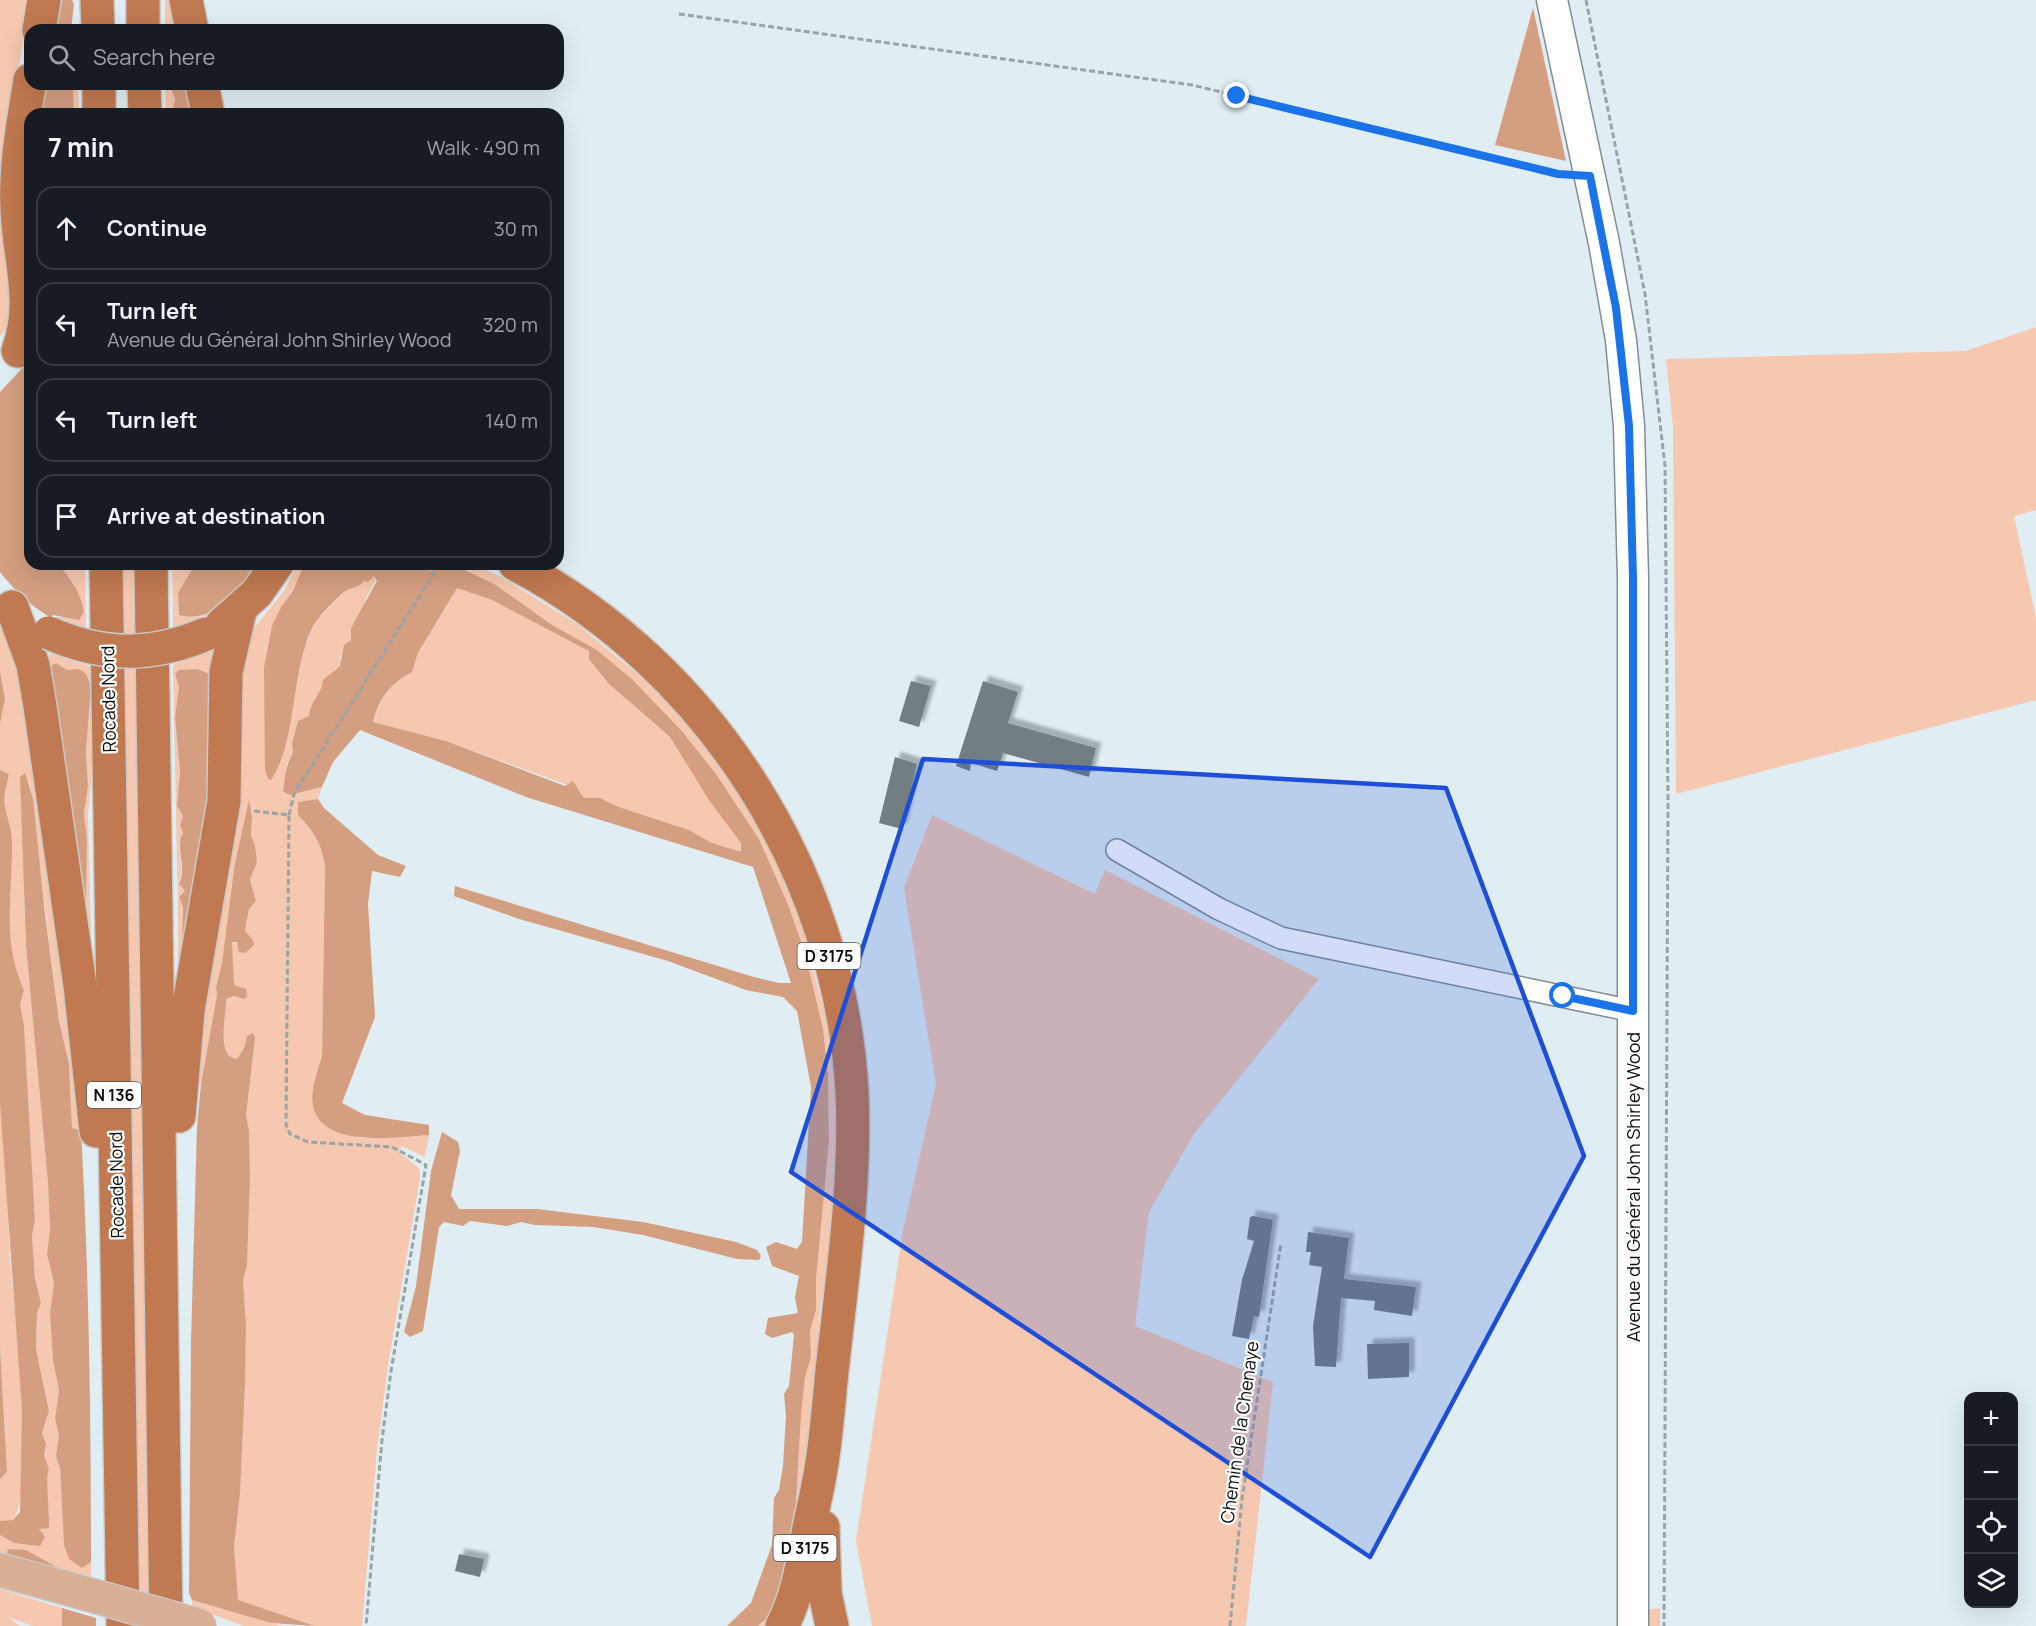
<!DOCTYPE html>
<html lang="en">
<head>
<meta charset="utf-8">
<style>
	:root { --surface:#171b24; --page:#242831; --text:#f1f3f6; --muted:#9ea1a6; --line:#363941 }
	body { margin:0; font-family:Manrope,sans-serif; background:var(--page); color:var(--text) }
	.controls { position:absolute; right:18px; bottom:18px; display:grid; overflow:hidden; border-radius:12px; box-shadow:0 6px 24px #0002 }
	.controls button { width:54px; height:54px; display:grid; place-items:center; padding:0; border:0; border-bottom:2px solid var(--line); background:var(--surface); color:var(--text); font:30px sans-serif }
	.stop { position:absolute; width:18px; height:18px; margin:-14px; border:4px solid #1a73e8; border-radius:50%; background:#fff }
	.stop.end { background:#1a73e8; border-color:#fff; box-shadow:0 2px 6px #0008 }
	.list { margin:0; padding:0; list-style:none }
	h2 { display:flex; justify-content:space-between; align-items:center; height:78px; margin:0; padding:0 24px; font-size:26px }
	h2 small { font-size:20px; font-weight:400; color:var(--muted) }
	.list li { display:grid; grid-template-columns:39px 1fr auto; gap:18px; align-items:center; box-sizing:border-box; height:84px; margin:0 12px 12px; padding:0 12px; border:2px solid var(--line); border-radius:18px }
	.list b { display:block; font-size:22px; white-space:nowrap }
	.list p { margin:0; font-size:20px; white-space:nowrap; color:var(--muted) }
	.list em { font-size:20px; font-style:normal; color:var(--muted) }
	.icon { flex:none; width:33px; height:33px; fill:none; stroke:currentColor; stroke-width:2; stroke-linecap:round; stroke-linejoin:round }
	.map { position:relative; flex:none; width:2036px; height:1626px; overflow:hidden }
	.search { position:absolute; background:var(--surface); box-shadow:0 6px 24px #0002; left:24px; top:24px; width:540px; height:66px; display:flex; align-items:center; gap:15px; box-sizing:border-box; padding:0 21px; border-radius:18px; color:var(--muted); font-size:22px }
	.panel { position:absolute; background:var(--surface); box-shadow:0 6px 24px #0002; left:24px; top:108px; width:540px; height:462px; border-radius:18px }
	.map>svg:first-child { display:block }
	.green { fill:#f5c8af; fill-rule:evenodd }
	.forest { fill:#d49e81; fill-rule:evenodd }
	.building { fill:#727e82; filter:url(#shadow) }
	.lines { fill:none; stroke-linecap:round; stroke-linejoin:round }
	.street-casing { stroke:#818d92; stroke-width:24 }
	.secondary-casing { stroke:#818d92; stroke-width:33 }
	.primary-casing { stroke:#c9caca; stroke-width:36 }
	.highway-casing { stroke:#c9caca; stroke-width:36 }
	.path { stroke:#99a4a8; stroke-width:3; stroke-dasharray:6 3; stroke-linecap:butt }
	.street { stroke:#fff; stroke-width:21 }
	.secondary { stroke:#fff; stroke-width:30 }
	.primary { stroke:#d9af96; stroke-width:33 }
	.highway { stroke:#c07950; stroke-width:33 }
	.primary-bridge-casing { stroke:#c9caca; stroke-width:36; stroke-linecap:butt }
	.highway-bridge-casing { stroke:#c9caca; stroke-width:36; stroke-linecap:butt }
	.primary-bridge { stroke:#d9af96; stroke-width:33 }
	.highway-bridge { stroke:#c07950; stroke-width:33 }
	.route { stroke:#1a73e8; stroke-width:8 }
	.marked { fill:#1d4ed8; fill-opacity:0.2; stroke:#1d4ed8; stroke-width:4.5; stroke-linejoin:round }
	.labels { text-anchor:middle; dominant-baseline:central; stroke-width:4.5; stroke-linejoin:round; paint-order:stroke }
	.shield { fill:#fff; stroke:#525656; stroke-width:1.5 }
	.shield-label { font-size:16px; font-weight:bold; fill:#080d0e }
	.street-label { font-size:18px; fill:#080d0e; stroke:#fff }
</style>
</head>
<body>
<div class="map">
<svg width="2036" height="1626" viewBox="0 0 2036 1626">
	<defs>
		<filter id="shadow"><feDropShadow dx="5.5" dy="-5.5" stdDeviation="1.5" flood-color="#0004"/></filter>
	</defs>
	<rect width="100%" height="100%" fill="#e0eef3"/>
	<g class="green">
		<path d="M0,0H31C18,74 0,156 2,231C4,259 22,316 0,336Z"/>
		<path d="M165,0H178L183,30H165Z"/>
		<path d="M73,84H78L79,114H74Z"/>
		<path d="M165,84H169L175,99L172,114H166Z"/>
		<path d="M2036,327V510L2014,516L2036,618V700L1676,794L1673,427L1666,359L1965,351Z"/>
		<path d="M58,564H85L86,630L52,617H68L74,583Z"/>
		<path d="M119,564H138L154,1626H135Z"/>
		<path d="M172,564H195L178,593L179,615C212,626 241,590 255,564H261C238,602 213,616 173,629Z"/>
		<path d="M298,564H304L293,591L281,607L273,626L265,694L267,726L286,744L293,697L304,649L314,623L343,593L374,576L377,578L366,598L364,607L351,628V640L340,657L341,666C326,673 315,701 309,716L298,721L292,743L293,753L287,763L288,774L307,790L322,787L318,799L298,802V814C314,831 321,843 325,866L322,1056L316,1076L359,1138L429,1135L425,1157L402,1146L399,1152L419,1168L420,1179L389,1359L377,1450L362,1626H315L237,1600L234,1547L240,1494L245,1385L246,1326L243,1280L247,1266L250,1179L249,1130L246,1116L255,1038L247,1036L244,1048L237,1059C215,1055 227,1015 226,999L234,996L232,942L240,944L239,951L253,940L245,932L249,909L256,901L250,880L257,862L255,845L251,836L252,817C233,848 233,884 230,919C227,942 222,965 216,987L217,995L201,1084L193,1083L236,797L242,653L246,638L284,591Z"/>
		<path d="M426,564H474L501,577L577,624L646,681L688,725L746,804L764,835L801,922L829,1030L836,1097V1164L830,1247L820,1310L815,1390L803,1495L770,1626H758L762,1623L787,1557L796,1502L801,1416L805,1377L811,1357L810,1331L816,1310V1280L829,1143L828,1073L823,1029L805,952L787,902L759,839L716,774L681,730L632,679L597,650L552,625L496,585L429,571Z"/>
		<path d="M457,588L492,600L590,651L630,703L670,737L741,843V852L712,843L689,830L619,807L600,798H584L579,789L446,741L373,722C382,697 388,685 412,672L418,653Z"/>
		<path d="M0,627L8,633L14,646L67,973L81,1130L72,1128L69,1064L59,1021L29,779L24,899L26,946L48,1183L50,1230L47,1254L54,1283L50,1313L53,1360L59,1391L55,1419L59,1435L56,1456L60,1468L64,1545L82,1568L91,1562V1578L55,1570V1566L26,1550L5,1559L0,1558V1535L14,1543L39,1529L49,1527C50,1515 45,1476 49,1469L44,1455L46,1444L42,1433L49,1410L36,1349L37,1313L41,1303L35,1278L32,1234L35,1221L24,1025L20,1005L24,990C1,939 13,895 12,843C12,829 7,820 5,807C3,797 7,784 9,774L0,770V724L5,699L0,671Z"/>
		<path d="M212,649L219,653V749L214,810L176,1039L173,1042L178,981V915L173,665ZM197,669L215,676L214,785L202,844L189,939L185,945L182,940L183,907L179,897L185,891L179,884C186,867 174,847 183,833L180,825L183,816L178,806L180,772L175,717L179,687L175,674L179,670Z"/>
		<path d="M51,654L92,667V770L88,815L92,975L45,657ZM91,686L86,752L88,786L84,813L87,839L86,914L64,777Z"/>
		<path d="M932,815L1095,894L1105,870L1319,979L1194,1134L1149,1212L1135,1326L1273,1382L1246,1626H872L856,1541L903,1230L936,1084L904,888Z"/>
		<path d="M0,1103C10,1153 7,1206 10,1258C13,1302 36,1492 13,1520L0,1521V1479L7,1472L0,1347Z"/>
		<path d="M0,1589L62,1608V1626H33L8,1617L20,1626H0Z"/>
		<path d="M192,1600L271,1623L284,1626H244L192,1607Z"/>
		<path d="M1660,1608V1626H1647L1642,1611Z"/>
	</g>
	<g class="forest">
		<path d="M63,0H72L74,5L71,30H52L56,8Z"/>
		<path d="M1533,8L1566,161L1495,145Z"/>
		<path d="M41,84H73L74,114H35Z"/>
		<path d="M169,84H189L196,114H172L175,99Z"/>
		<path d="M30,360V564H58C72,580 80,591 84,612L79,620L53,615L51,618C31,606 15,591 0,572V392Z"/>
		<path d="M195,564H255C241,590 212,625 179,615L178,593Z"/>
		<path d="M304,564H426L429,571L454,565L496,585L552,625L597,650L632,679L681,730L716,774L759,839L787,902L805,952L823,1029L828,1073L829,1142L816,1280V1310L810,1331L811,1357L805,1377L801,1416L796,1502L778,1598L769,1616L758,1626H727L751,1603L772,1545L774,1498L779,1490L783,1465L786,1416L784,1394L789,1386L794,1335L792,1332L772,1338L765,1334L768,1318L798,1313L795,1297L799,1276L772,1266L766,1247L776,1242L797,1249L802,1242L811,1087L797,1011L783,997L746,990L668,961L519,919L454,896L455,886L754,977L779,983H791L753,867L526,797L360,730L333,762L322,787L289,795L283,791C285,778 286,764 293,753L292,743L298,721L309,716C310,701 322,694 323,680L340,666L344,645L351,640V628L377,581L374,576L368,582L364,581C359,588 351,587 344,592C337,598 317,618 313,626C290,672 298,739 271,780L268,779L265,770L264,668L272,626L281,607L293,591ZM457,588L492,600L589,651V659L609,684L670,737L709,800L741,843V852L712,843L689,830L619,807L600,798H584L573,781L565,786L446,741L373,722C380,697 389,685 412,672L418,653Z"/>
		<path d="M56,663L67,670L79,669L86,674L91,686L86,752L88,786L84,813L87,839L86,914L89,924L87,933L49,667Z"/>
		<path d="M197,669L215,676V763L185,946L182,940L183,907L179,897L185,891L179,884C188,867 174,848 183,833L180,825L183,816L177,806L180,772L175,717L179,687L175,674L179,670Z"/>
		<path d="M0,671L5,699L0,724Z"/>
		<path d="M0,770L9,774C7,784 3,797 5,806C7,819 12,829 12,843C13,895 1,939 24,990L20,1005L24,1025L35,1221L32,1235L35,1278L41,1303L37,1313L36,1349L49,1411L42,1433L46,1444L44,1455L49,1469C45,1476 50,1515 49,1528L39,1529L45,1537L40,1546L14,1543L0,1535V1521L13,1520L20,1512L22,1411L0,1103Z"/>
		<path d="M25,773L33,799L45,914L59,1021L69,1064L72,1128L81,1130C89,1274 91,1418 91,1562L82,1568L69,1559L64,1545L60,1468L56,1456L59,1435L55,1419L59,1391L53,1360L50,1313L54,1283L47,1254L50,1230L48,1183L26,946L20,777Z"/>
		<path d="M318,799L324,808L378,855L406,866L400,877L372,871L368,904L375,1017L342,1103L365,1115L429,1125V1135C397,1137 322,1149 313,1106C310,1090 318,1070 322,1056L325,866C321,843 314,831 298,815V802Z"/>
		<path d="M249,800L252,817L251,836L255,845L257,862L250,880L256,901L249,909L245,931L253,940L254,945L245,953L239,952L237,942H232L234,985L246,989L247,996L244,999L234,996L226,999C227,1015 215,1056 237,1059L244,1048L247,1036L253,1033L255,1038L246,1116L249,1130L250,1179L247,1266L243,1280L246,1326L245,1385L240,1494L234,1547L238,1600L315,1626L271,1623L192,1600L189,1593L191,1341L197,1127L201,1084L217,995L216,987L222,963L235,863Z"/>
		<path d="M442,1132L458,1142L460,1151L451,1195L459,1209H537L643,1222L736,1242L757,1250L761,1256L759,1260L737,1259L643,1235L593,1227L535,1225L521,1222L507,1226L470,1221L463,1226L444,1222L439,1227L423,1331L410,1337L404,1332L416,1286L431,1171Z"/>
		<path d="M0,1347L7,1472L0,1479Z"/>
		<path d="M8,1549L26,1550L55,1566V1570L5,1559Z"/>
		<path d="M62,1608L96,1618V1626H62Z"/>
	</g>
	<g class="building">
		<path d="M911,681L931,686L919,727L899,721Z"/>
		<path d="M983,681L1018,692L1008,723L1096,748L1089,777L1003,753L997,771L971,763L970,771L956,766Z"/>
		<path d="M895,757L917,764L902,829L879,823Z"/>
		<path d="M1253,1216L1273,1220L1259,1317L1254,1316L1249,1339L1232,1336L1242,1280L1254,1241L1247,1239L1250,1217Z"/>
		<path d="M1308,1232L1349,1238L1344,1279L1416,1287L1412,1316L1374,1310L1375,1301L1341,1298L1336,1367L1315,1366L1313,1326L1322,1267L1309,1265L1311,1252H1306Z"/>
		<path d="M1409,1343V1377L1368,1379L1367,1344Z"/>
		<path d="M459,1554L484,1559L480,1577L455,1571Z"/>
	</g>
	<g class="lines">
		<defs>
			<path id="street" d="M1117,850L1219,909L1281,938L1633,1011"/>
			<path id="secondary" d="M1552,0L1604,243L1621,340L1629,426L1633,578V1626"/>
			<path id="primary" d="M0,1570L62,1587"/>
			<g id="highway">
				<path d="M97,0L98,30"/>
				<path d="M143,0V30"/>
				<path d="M186,0L192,30"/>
				<path d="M39,30L44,0"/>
				<path d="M99,84V114"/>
				<path d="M144,84L145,114"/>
				<path d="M202,84L208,114"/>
				<path d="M18,351C36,300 19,261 17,209C15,166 23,123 30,80"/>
				<path d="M106,564L123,1626"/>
				<path d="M151,564L166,1626"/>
				<path d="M515,564C710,667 840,873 852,1092C856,1182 843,1273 833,1362C829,1397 827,1434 821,1469C818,1489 813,1508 809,1528C803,1560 798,1597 782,1626"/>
				<path d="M12,607L33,665L40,706L80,985L96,1131"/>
				<path d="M222,624L257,593L277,564"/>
				<path d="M179,1116L188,1010L224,801L226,672L240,611"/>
				<path d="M823,1527L825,1593L832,1626"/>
			</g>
		</defs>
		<use href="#street" class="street-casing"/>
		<use href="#secondary" class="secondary-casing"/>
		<use href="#primary" class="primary-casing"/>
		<use href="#highway" class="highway-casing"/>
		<g class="path">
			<path d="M1586,0L1645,294L1665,466L1668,803L1664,1626"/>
			<path d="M679,14L1192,85L1565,174"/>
			<path d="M254,811L289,815L286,1125L290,1134L308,1142L392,1147L426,1165L391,1371L382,1440L366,1626"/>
			<path d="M289,815L294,794L440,564"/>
			<path d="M1230,1626L1242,1499L1281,1243"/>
		</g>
		<use href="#street" class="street"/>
		<use href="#secondary" class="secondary"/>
		<use href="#primary" class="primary"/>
		<use href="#highway" class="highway"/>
		<defs>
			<path id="primary-bridge" d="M62,1587L200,1626"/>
			<path id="highway-bridge" d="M49,633C103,657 152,657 206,634"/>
		</defs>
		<use href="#primary-bridge" class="primary-bridge-casing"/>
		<use href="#highway-bridge" class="highway-bridge-casing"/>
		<use href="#primary-bridge" class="primary-bridge"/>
		<use href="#highway-bridge" class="highway-bridge"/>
	</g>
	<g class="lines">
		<path class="route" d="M1237,96L1558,174L1590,176L1616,308L1629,426L1633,578V1011L1563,996"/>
	</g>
	<path class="marked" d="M923,759L1446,788L1584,1156L1370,1557L791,1172Z"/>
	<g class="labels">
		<g class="shield">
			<rect x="797.5" y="943" width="63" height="26" rx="4.5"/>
			<rect x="87" y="1082" width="54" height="26" rx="4.5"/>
			<rect x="773.5" y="1535" width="63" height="26" rx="4.5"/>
		</g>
		<g class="shield-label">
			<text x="829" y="956">D 3175</text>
			<text x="114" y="1095">N 136</text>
			<text x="805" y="1548">D 3175</text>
		</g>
		<g class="street-label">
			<text transform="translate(108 699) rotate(-91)">Rocade Nord</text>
			<text transform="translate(116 1185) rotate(-91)">Rocade Nord</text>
			<text transform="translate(1633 1187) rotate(-90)">Avenue du Général John Shirley Wood</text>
			<text transform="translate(1239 1432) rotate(-82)">Chemin de la Chenaye</text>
		</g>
	</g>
</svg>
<div class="controls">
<button>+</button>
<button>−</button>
<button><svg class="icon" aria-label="locate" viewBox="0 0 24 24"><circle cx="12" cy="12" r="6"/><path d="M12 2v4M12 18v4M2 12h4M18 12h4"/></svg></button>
<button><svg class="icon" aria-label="layers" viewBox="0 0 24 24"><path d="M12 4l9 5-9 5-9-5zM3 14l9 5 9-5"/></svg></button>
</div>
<div class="stop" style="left:1563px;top:996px"></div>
<div class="stop end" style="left:1237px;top:96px"></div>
<div class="search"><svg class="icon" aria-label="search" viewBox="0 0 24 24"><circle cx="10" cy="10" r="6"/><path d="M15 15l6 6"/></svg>Search here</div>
<section class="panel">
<h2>7 min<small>Walk · 490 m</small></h2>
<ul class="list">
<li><svg class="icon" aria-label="ahead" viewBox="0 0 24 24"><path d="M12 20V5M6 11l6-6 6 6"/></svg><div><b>Continue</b></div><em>30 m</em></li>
<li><svg class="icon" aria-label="left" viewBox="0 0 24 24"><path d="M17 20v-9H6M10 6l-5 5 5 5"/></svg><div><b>Turn left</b><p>Avenue du Général John Shirley Wood</p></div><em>320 m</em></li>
<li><svg class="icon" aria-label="left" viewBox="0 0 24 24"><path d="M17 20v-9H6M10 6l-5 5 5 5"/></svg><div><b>Turn left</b></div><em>140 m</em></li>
<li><svg class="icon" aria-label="arrive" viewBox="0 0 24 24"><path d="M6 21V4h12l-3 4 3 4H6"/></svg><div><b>Arrive at destination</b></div></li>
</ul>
</section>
</div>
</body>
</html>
